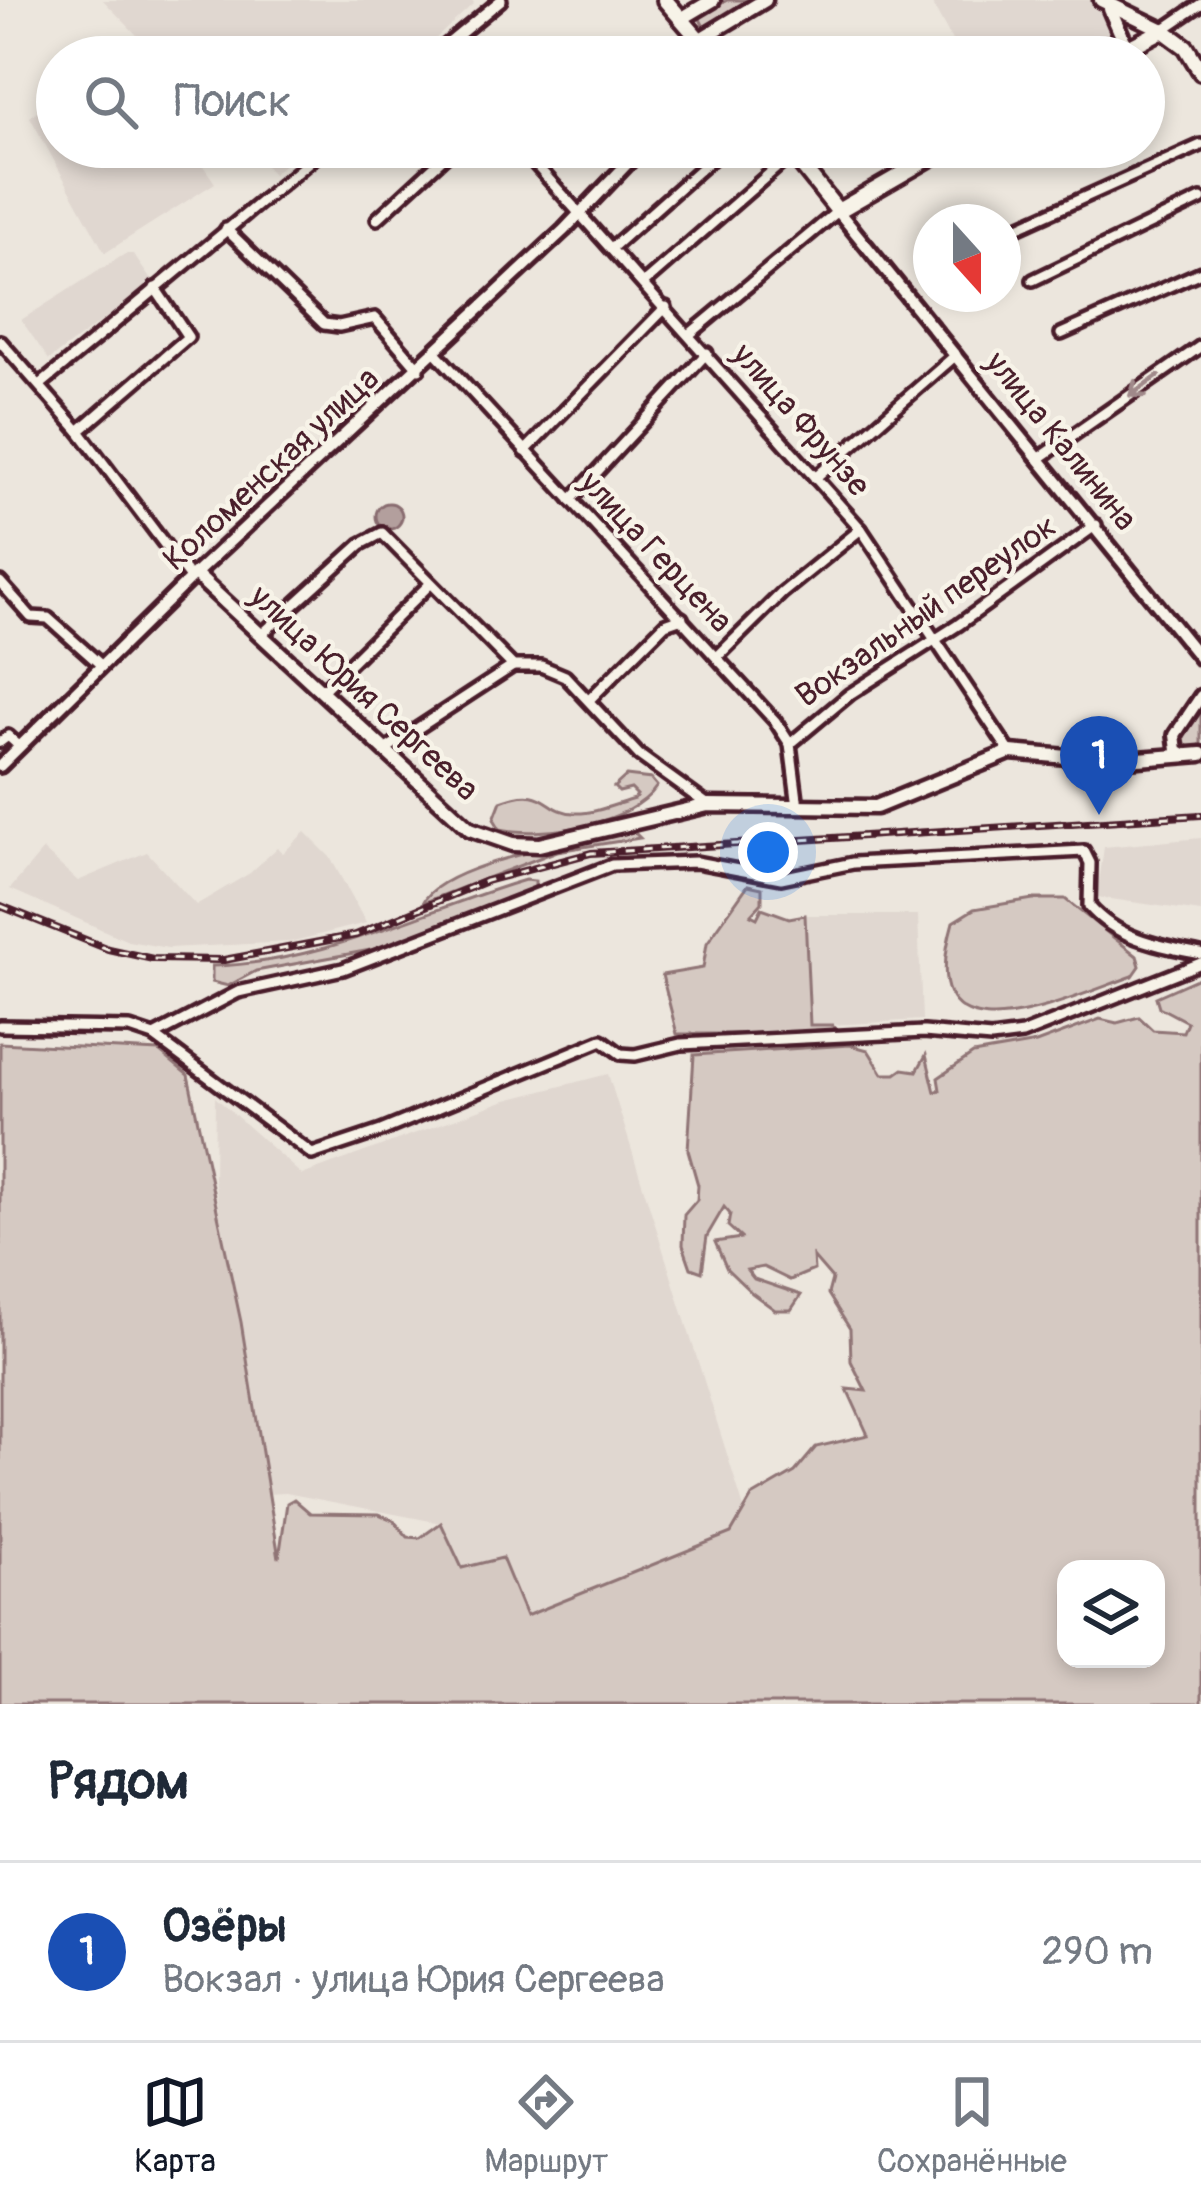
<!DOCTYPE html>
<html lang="ru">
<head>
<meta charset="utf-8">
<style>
	:root { --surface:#fff; --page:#f2f2f3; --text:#1f2937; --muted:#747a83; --line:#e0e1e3; --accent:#111827 }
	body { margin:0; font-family:Pangolin,sans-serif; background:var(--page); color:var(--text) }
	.controls { position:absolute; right:36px; bottom:36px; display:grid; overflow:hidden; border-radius:24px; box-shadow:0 6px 18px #0003 }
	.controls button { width:108px; height:108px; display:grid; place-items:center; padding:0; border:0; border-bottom:3px solid var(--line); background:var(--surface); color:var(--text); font:60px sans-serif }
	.compass { position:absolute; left:913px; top:204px; width:108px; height:108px; border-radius:50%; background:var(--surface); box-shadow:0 6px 18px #0003; rotate:159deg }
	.you { position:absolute; left:768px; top:852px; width:42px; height:42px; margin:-30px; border:9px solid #fff; border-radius:50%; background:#1a73e8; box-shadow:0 0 0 18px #1a73e833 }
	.badge { display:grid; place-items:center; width:78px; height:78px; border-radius:50%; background:var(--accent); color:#fff; font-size:39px; font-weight:700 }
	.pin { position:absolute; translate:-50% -99px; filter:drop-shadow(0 3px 6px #0008) }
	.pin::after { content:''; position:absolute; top:63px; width:42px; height:36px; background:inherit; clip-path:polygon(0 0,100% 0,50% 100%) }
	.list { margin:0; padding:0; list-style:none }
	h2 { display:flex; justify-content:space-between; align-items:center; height:156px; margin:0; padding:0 48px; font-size:51px }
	h2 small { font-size:39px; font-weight:400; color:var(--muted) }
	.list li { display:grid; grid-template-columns:78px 1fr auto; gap:36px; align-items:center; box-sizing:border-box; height:180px; padding:0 48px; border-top:3px solid var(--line) }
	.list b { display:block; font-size:45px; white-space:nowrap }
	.list p { margin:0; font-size:39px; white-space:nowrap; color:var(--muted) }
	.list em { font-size:39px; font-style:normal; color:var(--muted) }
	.icon { flex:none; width:66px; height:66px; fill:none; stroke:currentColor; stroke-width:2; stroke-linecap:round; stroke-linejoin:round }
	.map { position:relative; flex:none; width:1201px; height:1704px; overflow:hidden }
	.search { position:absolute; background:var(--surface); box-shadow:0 6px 18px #0003; left:36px; right:36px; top:36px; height:132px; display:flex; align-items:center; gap:30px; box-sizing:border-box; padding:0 42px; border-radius:66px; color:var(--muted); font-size:45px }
	.sheet { height:336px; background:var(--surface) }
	nav { display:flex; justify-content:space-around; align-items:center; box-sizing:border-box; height:168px; border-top:3px solid var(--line); background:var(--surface); font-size:33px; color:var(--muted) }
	nav a { display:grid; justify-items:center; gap:6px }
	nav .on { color:var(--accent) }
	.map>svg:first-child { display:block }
	.built { fill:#e0d7d0 }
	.green { fill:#d5c9c2; stroke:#907476; stroke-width:3; fill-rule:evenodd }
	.water { fill:#b39f9d; stroke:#896c6f; stroke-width:3 }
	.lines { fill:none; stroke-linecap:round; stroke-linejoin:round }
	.minor-casing { stroke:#4a1f2b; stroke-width:18 }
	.tertiary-casing { stroke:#4a1f2b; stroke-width:20 }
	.secondary-casing { stroke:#4a1f2b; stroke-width:21 }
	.primary-casing { stroke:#4a1f2b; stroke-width:22 }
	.minor { stroke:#f7f3e8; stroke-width:9 }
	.tertiary { stroke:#f7f3e8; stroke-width:10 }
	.secondary { stroke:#f7f3e8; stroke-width:12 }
	.primary { stroke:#f7f3e8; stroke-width:14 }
	.rail-casing { stroke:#4a1f2b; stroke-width:8 }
	.rail { stroke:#f7f3e8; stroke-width:3; stroke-dasharray:9; stroke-linecap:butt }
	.oneway { stroke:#a0898a }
	.labels { text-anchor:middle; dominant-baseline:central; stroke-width:9; stroke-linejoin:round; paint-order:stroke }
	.street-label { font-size:33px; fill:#4a1f2b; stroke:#f7f3e8 }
</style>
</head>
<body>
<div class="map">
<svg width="1201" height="1704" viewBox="0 0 1201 1704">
	<rect width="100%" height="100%" fill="#ece6dd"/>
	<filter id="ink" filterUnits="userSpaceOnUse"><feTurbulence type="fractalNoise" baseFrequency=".00833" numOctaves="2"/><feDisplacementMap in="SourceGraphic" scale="24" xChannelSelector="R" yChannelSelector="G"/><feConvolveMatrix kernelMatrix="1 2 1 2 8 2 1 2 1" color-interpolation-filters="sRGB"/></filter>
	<g filter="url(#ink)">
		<g class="built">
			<path d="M103,0H472L474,3L416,57H158Z"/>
			<path d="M930,0H1093L1113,36L1075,57H961Z"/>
			<path d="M57,96V147H190L215,183L105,253L30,117Z"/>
			<path d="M247,147H304L273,174Z"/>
			<path d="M125,254H133L153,283L49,360L21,320Z"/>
			<path d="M305,832L330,857L366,923L290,942L168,948L128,941L10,889L43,850L78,881L147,852L196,905L250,873L277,848L283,853Z"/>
			<path d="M1201,838V912L1097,897L1104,847Z"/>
			<path d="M805,915H918L922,1020L810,1026Z"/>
			<path d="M608,1074L752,1534L525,1616L502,1558L461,1568L441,1523L286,1493L266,1494L214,1179L215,1097L302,1175L503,1101Z"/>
		</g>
		<g class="green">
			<path d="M727,0H753L705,29L699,17Z"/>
			<path d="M1201,704V750L1187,749L1182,733Z"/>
			<path d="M626,776L651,779L657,786C632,824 546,838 500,829L494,819L501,801C547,783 545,813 575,813C593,814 616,804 634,799L637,795L631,789L619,792L614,787Z"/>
			<path d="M630,828L640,838L557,851L423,903C441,863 586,841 630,828Z"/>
			<path d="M525,880L535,881V888L376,949L256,971L228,986L212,982V966C322,964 422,910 525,880Z"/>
			<path d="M748,885L762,888V903L751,915L757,918L762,908L789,918L805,915L810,1025H832L839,1034H677L662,975L703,968L707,943Z"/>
			<path d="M1033,899H1065L1137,956L1140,966L1133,976C1057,1003 910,1073 953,922L974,909Z"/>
			<path d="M1201,977V1704H0V1043L159,1051L188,1075L241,1322L279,1558L287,1503L294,1499L310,1513L379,1514L393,1520L408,1537L420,1538L441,1523L462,1568L502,1558L526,1616L731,1533L752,1497L795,1472L816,1447L868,1435L847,1389L866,1391L851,1361L850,1329L828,1294L832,1279L813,1257L814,1270L790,1280L763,1267L747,1270L754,1279L801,1295L791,1310H775L752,1293L727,1269L715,1242L741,1238L728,1226L730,1214L724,1207L707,1236L702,1272L691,1268L683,1245L684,1215L697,1200L698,1185L688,1150L694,1055L850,1045L868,1050L883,1074H896L903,1069L917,1071L926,1055L935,1092L940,1090L938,1078L973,1054L1036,1043L1100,1019L1117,1023L1139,1017L1153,1030L1183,1032L1187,1022L1159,1007L1156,997ZM1066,1569H1156V1659H1066Z"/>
		</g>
		<circle class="water" cx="389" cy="516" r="13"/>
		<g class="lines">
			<defs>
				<g id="minor">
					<path d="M1163,30L1201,4"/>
					<path d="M432,57L501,0"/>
					<path d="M520,147L861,529L1010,752"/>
					<path d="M377,219L455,147"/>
					<path d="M226,229L324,324L339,326L375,318L419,369"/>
					<path d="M1014,229L1201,145"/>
					<path d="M614,246L725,147"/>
					<path d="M1033,280L1201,199"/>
					<path d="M645,282L792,154"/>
					<path d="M690,334L838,211"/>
					<path d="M1061,334L1201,272"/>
					<path d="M0,341L79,431L190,578"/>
					<path d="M436,353L775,721L790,744L798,807"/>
					<path d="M40,385L327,147"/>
					<path d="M79,431L188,337L155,288"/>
					<path d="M525,451L666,307"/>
					<path d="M1040,458L1201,346"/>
					<path d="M815,478L956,355"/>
					<path d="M571,500L707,353"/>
					<path d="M0,582L31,617L48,618L102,666"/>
					<path d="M262,634L361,544L382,533L513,666H541L565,676L639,755L708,805"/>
					<path d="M717,657L782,593L861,529"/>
					<path d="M323,690L430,584"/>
					<path d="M590,699L665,624L682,618"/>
					<path d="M0,742L8,736L19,746"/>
					<path d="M790,744L850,694L958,625L1096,525"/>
					<path d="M386,749L513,666"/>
					<path d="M0,1026L130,1028L154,1036L312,1154L381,1131L602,1040L621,1054L635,1055L681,1044L924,1032L991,1038L1022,1034L1201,963"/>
					<path d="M154,1036L238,992L343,969L612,865L696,862L781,878L853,863L1084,851L1090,863L1089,906C1117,939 1160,946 1201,954"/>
				</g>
				<g id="tertiary">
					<path d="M838,211L1201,659"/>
					<path d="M1186,755L1177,750L1175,735L1201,696"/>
					<path d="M0,766L195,574L564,230L643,147"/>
				</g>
				<g id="secondary">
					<path d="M1101,0L1163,30"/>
					<path d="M1110,9L1127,48"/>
					<path d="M681,19L713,0"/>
					<path d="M699,40L765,0"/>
					<path d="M195,574L470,829L513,844L539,845L708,805L876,807L1010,752L1114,761L1201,754"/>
				</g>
				<g id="primary">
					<path d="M665,0L714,57"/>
					<path d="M1111,57L1163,30L1186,47L1201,72"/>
					<path d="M787,147L838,211L949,147"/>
				</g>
			</defs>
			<use href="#minor" class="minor-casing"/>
			<use href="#tertiary" class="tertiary-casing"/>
			<use href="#secondary" class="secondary-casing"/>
			<use href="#primary" class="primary-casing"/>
			<use href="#minor" class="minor"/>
			<use href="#tertiary" class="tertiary"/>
			<use href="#secondary" class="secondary"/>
			<use href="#primary" class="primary"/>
			<defs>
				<path id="rail" d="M1,906L108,949L153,959L224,960L356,935L486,881L591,853L1201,815"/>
			</defs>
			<use href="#rail" class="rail-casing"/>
			<use href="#rail" class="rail"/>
		</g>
		<defs><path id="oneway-shaft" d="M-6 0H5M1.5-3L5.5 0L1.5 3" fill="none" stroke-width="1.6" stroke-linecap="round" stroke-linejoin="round" transform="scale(3)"/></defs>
		<use class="oneway" href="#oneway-shaft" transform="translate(1144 386) rotate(145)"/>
	</g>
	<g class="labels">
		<g class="street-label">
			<text transform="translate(801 420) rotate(49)">улица Фрунзе</text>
			<text transform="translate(1061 441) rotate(51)">улица Калинина</text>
			<text transform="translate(271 469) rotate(-43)">Коломенская улица</text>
			<text transform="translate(656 552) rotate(47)">улица Герцена</text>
			<text transform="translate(926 611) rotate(-35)">Вокзальный переулок</text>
			<text transform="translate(364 693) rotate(43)">улица Юрия Сергеева</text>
		</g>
	</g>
</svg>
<div class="controls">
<button><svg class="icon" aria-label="layers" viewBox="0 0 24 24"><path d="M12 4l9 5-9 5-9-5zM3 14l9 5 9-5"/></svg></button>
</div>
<svg class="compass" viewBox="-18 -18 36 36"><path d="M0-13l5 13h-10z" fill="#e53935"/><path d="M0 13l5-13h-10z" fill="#747a83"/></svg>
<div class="you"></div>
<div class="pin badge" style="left:1099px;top:815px;background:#1a4fb4">1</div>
<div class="search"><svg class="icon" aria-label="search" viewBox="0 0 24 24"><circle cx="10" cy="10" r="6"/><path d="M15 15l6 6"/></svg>Поиск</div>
</div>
<section class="sheet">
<h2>Рядом<small></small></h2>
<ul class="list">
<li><span class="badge" style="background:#1a4fb4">1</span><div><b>Озёры</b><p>Вокзал · улица Юрия Сергеева</p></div><em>290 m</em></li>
</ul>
</section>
<nav>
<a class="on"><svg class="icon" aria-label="map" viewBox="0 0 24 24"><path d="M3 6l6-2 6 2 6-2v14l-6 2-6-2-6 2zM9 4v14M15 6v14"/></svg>Карта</a>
<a><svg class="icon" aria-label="directions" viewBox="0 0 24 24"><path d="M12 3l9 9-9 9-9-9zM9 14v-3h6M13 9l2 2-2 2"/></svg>Маршрут</a>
<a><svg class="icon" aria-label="saved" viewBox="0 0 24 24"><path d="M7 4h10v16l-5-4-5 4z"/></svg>Сохранённые</a>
</nav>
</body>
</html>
